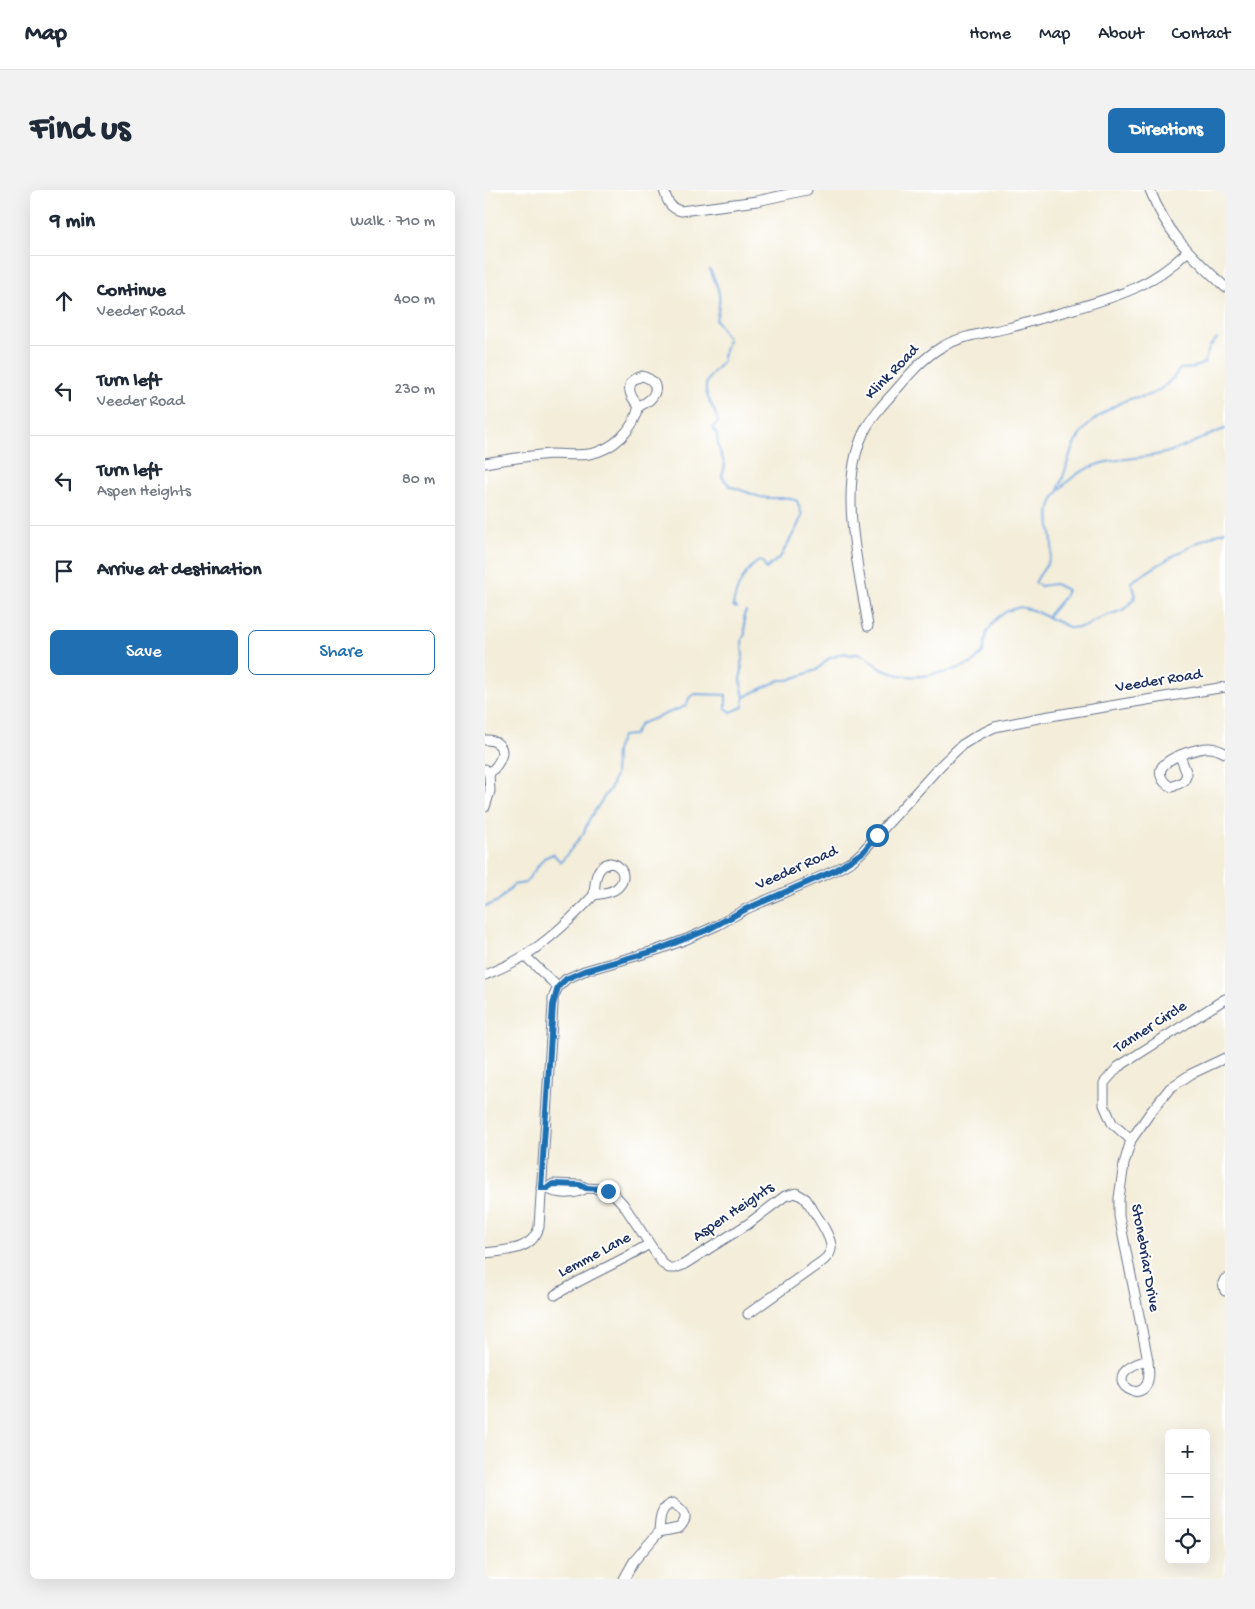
<!DOCTYPE html>
<html lang="en">
<head>
<meta charset="utf-8">
<style>
	:root { --surface:#fff; --page:#f2f2f3; --text:#1f2937; --muted:#747a83; --line:#e0e1e3; --accent:#1f6fb2 }
	body { margin:0; font-family:"Gochi Hand",sans-serif; background:var(--page); color:var(--text) }
	.controls { position:absolute; right:15px; bottom:15px; display:grid; overflow:hidden; border-radius:8px; box-shadow:0 5px 20px #0002 }
	.controls button { width:45px; height:45px; display:grid; place-items:center; padding:0; border:0; border-bottom:1px solid var(--line); background:var(--surface); color:var(--text); font:25px sans-serif }
	.stop { position:absolute; width:15px; height:15px; margin:-11px; border:4px solid #1f6fb2; border-radius:50%; background:#fff }
	.stop.end { background:#1f6fb2; border-color:#fff; box-shadow:0 1px 5px #0008 }
	.list { margin:0; padding:0; list-style:none }
	h2 { display:flex; justify-content:space-between; align-items:center; height:65px; margin:0; padding:0 20px; font-size:21px }
	h2 small { font-size:16px; font-weight:400; color:var(--muted) }
	.list li { display:grid; grid-template-columns:32px 1fr auto; gap:15px; align-items:center; box-sizing:border-box; height:90px; padding:0 20px; border-top:1px solid var(--line) }
	.list b { display:block; font-size:19px; white-space:nowrap }
	.list p { margin:0; font-size:16px; white-space:nowrap; color:var(--muted) }
	.list em { font-size:16px; font-style:normal; color:var(--muted) }
	.actions { display:flex; gap:10px; padding:15px 20px }
	.actions a { flex:1; padding:11px 0; border:1px solid var(--accent); border-radius:8px; text-align:center; font-size:18px; color:var(--accent) }
	.actions .main { background:var(--accent); color:#fff }
	.icon { flex:none; width:28px; height:28px; fill:none; stroke:currentColor; stroke-width:2; stroke-linecap:round; stroke-linejoin:round }
	.map { position:relative; flex:none; width:740px; height:1389px; overflow:hidden; border-radius:8px }
	header { display:flex; align-items:center; gap:30px; box-sizing:border-box; height:70px; padding:0 25px; background:var(--surface); border-bottom:1px solid var(--line) }
	header strong { font-size:24px }
	nav { display:flex; gap:28px; margin-inline-start:auto; font-size:18px }
	.intro { display:flex; align-items:center; justify-content:space-between; box-sizing:border-box; height:120px; padding:0 30px }
	h1 { margin:0; font-size:35px }
	.button { padding:12px 22px; border-radius:8px; background:var(--accent); color:#fff; font-size:18px; font-weight:700 }
	main { display:flex; gap:30px; padding:0 30px }
	aside { flex:1; background:var(--surface); border-radius:8px; box-shadow:0 5px 20px #0002 }
	.map>svg:first-child { display:block }
	.lines { fill:none; stroke-linecap:round; stroke-linejoin:round }
	.stream { stroke:#73a6df; stroke-width:2 }
	.minor-casing { stroke:#677289; stroke-width:11 }
	.minor { stroke:#fff; stroke-width:9 }
	.route { stroke:#1f6fb2; stroke-width:6 }
	.labels { text-anchor:middle; dominant-baseline:central; stroke-width:4; stroke-linejoin:round; paint-order:stroke }
	.street-label { font-size:16px; fill:#1b2f5e; stroke:#fff }
</style>
</head>
<body>
<header>
<strong>Map</strong>
<nav><a>Home</a><a>Map</a><a>About</a><a>Contact</a></nav>
</header>
<div class="intro"><h1>Find us</h1><a class="button">Directions</a></div>
<main>
<aside>
<h2>9 min<small>Walk · 710 m</small></h2>
<ul class="list">
<li><svg class="icon" aria-label="ahead" viewBox="0 0 24 24"><path d="M12 20V5M6 11l6-6 6 6"/></svg><div><b>Continue</b><p>Veeder Road</p></div><em>400 m</em></li>
<li><svg class="icon" aria-label="left" viewBox="0 0 24 24"><path d="M17 20v-9H6M10 6l-5 5 5 5"/></svg><div><b>Turn left</b><p>Veeder Road</p></div><em>230 m</em></li>
<li><svg class="icon" aria-label="left" viewBox="0 0 24 24"><path d="M17 20v-9H6M10 6l-5 5 5 5"/></svg><div><b>Turn left</b><p>Aspen Heights</p></div><em>80 m</em></li>
<li><svg class="icon" aria-label="arrive" viewBox="0 0 24 24"><path d="M6 21V4h12l-3 4 3 4H6"/></svg><div><b>Arrive at destination</b></div></li>
</ul>
<div class="actions"><a class="main">Save</a><a>Share</a></div>
</aside>
<div class="map">
<svg width="740" height="1389" viewBox="0 0 740 1389">
	<rect width="100%" height="100%" fill="#fff"/>
	<filter id="ink" filterUnits="userSpaceOnUse"><feTurbulence type="fractalNoise" baseFrequency=".02" numOctaves="2"/><feDisplacementMap in="SourceGraphic" scale="10" xChannelSelector="R" yChannelSelector="G"/><feConvolveMatrix kernelMatrix="1 2 1 2 8 2 1 2 1" color-interpolation-filters="sRGB"/></filter>
	<filter id="wash" filterUnits="userSpaceOnUse"><feTurbulence type="fractalNoise" baseFrequency=".0096" numOctaves="4" result="noise"/><feDisplacementMap in="SourceGraphic" scale="20" xChannelSelector="R" yChannelSelector="G"/><feGaussianBlur stdDeviation="1.12" result="paint"/><feColorMatrix in="noise" values="0 0 0 0 0 0 0 0 0 0 0 0 0 0 0 0 0 1.4 0 .05"/><feComposite in="paint" operator="in"/></filter>
	<g filter="url(#wash)">
		<rect width="100%" height="100%" fill="#f3edd9"/>
		<g class="lines">
			<g class="stream">
				<path d="M225,80C235,100 237,108 231,130L243,149C242,157 237,163 238,171C234,177 226,183 223,190C215,204 232,219 233,232L228,237L232,245L233,256L240,275L237,287L245,296L275,307L283,308H305L312,311L317,325L312,337L296,366L281,379L278,372L274,371C260,379 250,401 248,416L252,418"/>
				<path d="M574,298C582,281 583,261 595,245C606,229 629,214 648,208C654,207 660,207 667,204C678,199 688,189 695,179L708,178L719,173L725,156L732,149"/>
				<path d="M562,427L579,407L582,400L570,394L555,396L550,393C555,382 566,373 567,359C568,345 561,327 566,314C569,305 576,298 582,292C611,265 644,272 680,263C701,258 719,246 740,239"/>
				<path d="M259,507L295,490H303L332,480L343,469L359,463L366,465C379,460 389,477 401,481C419,488 437,488 455,482L459,483L488,473L498,462L502,442L511,429L522,421L535,417L547,420L586,438L601,436L617,427L638,420L649,410L650,402L646,392C677,373 706,353 740,341"/>
				<path d="M0,716C13,714 20,705 28,695L40,693L59,668L68,664L76,672L98,644L105,628L126,597L130,585L131,561L137,546L149,545L155,534L201,516L204,508L209,504L241,505V518L246,522L258,517L259,507L255,489L257,480L256,473L258,467L257,450L260,444L259,425L261,421"/>
			</g>
		</g>
	</g>
	<g filter="url(#ink)">
		<g class="lines">
			<defs>
				<g id="minor">
					<path d="M179,0C182,10 184,18 196,21L272,11L322,0"/>
					<path d="M665,0C682,44 707,66 740,97"/>
					<path d="M157,186C179,192 171,210 154,216C144,206 138,192 157,186Z"/>
					<path d="M0,273C22,269 43,266 65,264C78,264 91,266 104,264C128,260 149,240 154,216"/>
					<path d="M383,436C374,377 352,298 379,242C387,226 399,213 411,200C424,185 437,169 455,158C474,146 501,143 523,138C543,133 562,126 582,121C630,107 665,98 702,62"/>
					<path d="M0,550C10,549 20,556 16,567C14,574 9,579 4,584L0,579"/>
					<path d="M695,566L702,584L699,591L687,597C677,593 670,581 681,573C688,566 715,557 725,558C730,558 736,561 740,563"/>
					<path d="M0,617L5,601L4,584"/>
					<path d="M125,673C140,675 143,692 129,700C123,703 115,704 109,705C110,692 110,676 125,673Z"/>
					<path d="M40,766L73,797"/>
					<path d="M0,785C14,779 29,773 42,764C67,748 88,727 109,705"/>
					<path d="M646,950L627,933L619,915V893L633,877L740,809"/>
					<path d="M56,998H62L68,994L95,995L101,998L118,999L128,1003L138,1014L178,1074L184,1078H190L198,1075L263,1034L300,1006L311,1003L321,1009C328,1021 345,1043 346,1056C347,1062 343,1066 339,1070L263,1124"/>
					<path d="M62,998C71,1005 92,1005 101,998"/>
					<path d="M0,1063C22,1060 47,1061 54,1037L68,815V808L73,797L81,789L99,781L172,760L202,749L233,735L261,719L351,680L367,671L377,662L456,575L477,555L493,545L510,537L553,528L740,497"/>
					<path d="M740,1089L738,1093L740,1101"/>
					<path d="M70,1105C100,1086 134,1073 164,1054"/>
					<path d="M663,1170C656,1172 649,1174 644,1178C622,1193 658,1215 663,1190C665,1184 663,1176 663,1170L634,1026V1008L639,974L646,950L665,923L685,898L706,884L740,868"/>
					<path d="M188,1313C200,1321 205,1327 194,1338L174,1342C175,1330 174,1317 188,1313Z"/>
					<path d="M139,1389L149,1371L174,1342"/>
				</g>
			</defs>
			<use href="#minor" class="minor-casing"/>
			<use href="#minor" class="minor"/>
		</g>
	</g>
	<g class="lines" filter="url(#ink)">
		<path class="route" d="M123,1001L118,999L101,998L95,995L68,994L62,998H56L68,815L73,797L81,789L99,781L172,760L222,740L261,719L351,680L378,662L392,645"/>
	</g>
	<g class="labels">
		<g class="street-label">
			<text transform="translate(408 183) rotate(-46)">Klink Road</text>
			<text transform="translate(674 492) rotate(-9)">Veeder Road</text>
			<text transform="translate(312 679) rotate(-24)">Veeder Road</text>
			<text transform="translate(666 838) rotate(-33)">Tanner Circle</text>
			<text transform="translate(249 1023) rotate(-34)">Aspen Heights</text>
			<text transform="translate(110 1066) rotate(-28)">Lemme Lane</text>
			<text transform="translate(659 1068) rotate(80)">Stonebriar Drive</text>
		</g>
	</g>
</svg>
<div class="controls">
<button>+</button>
<button>−</button>
<button><svg class="icon" aria-label="locate" viewBox="0 0 24 24"><circle cx="12" cy="12" r="6"/><path d="M12 2v4M12 18v4M2 12h4M18 12h4"/></svg></button>
</div>
<div class="stop" style="left:392px;top:645px"></div>
<div class="stop end" style="left:123px;top:1001px"></div>
</div>
</main>
</body>
</html>
